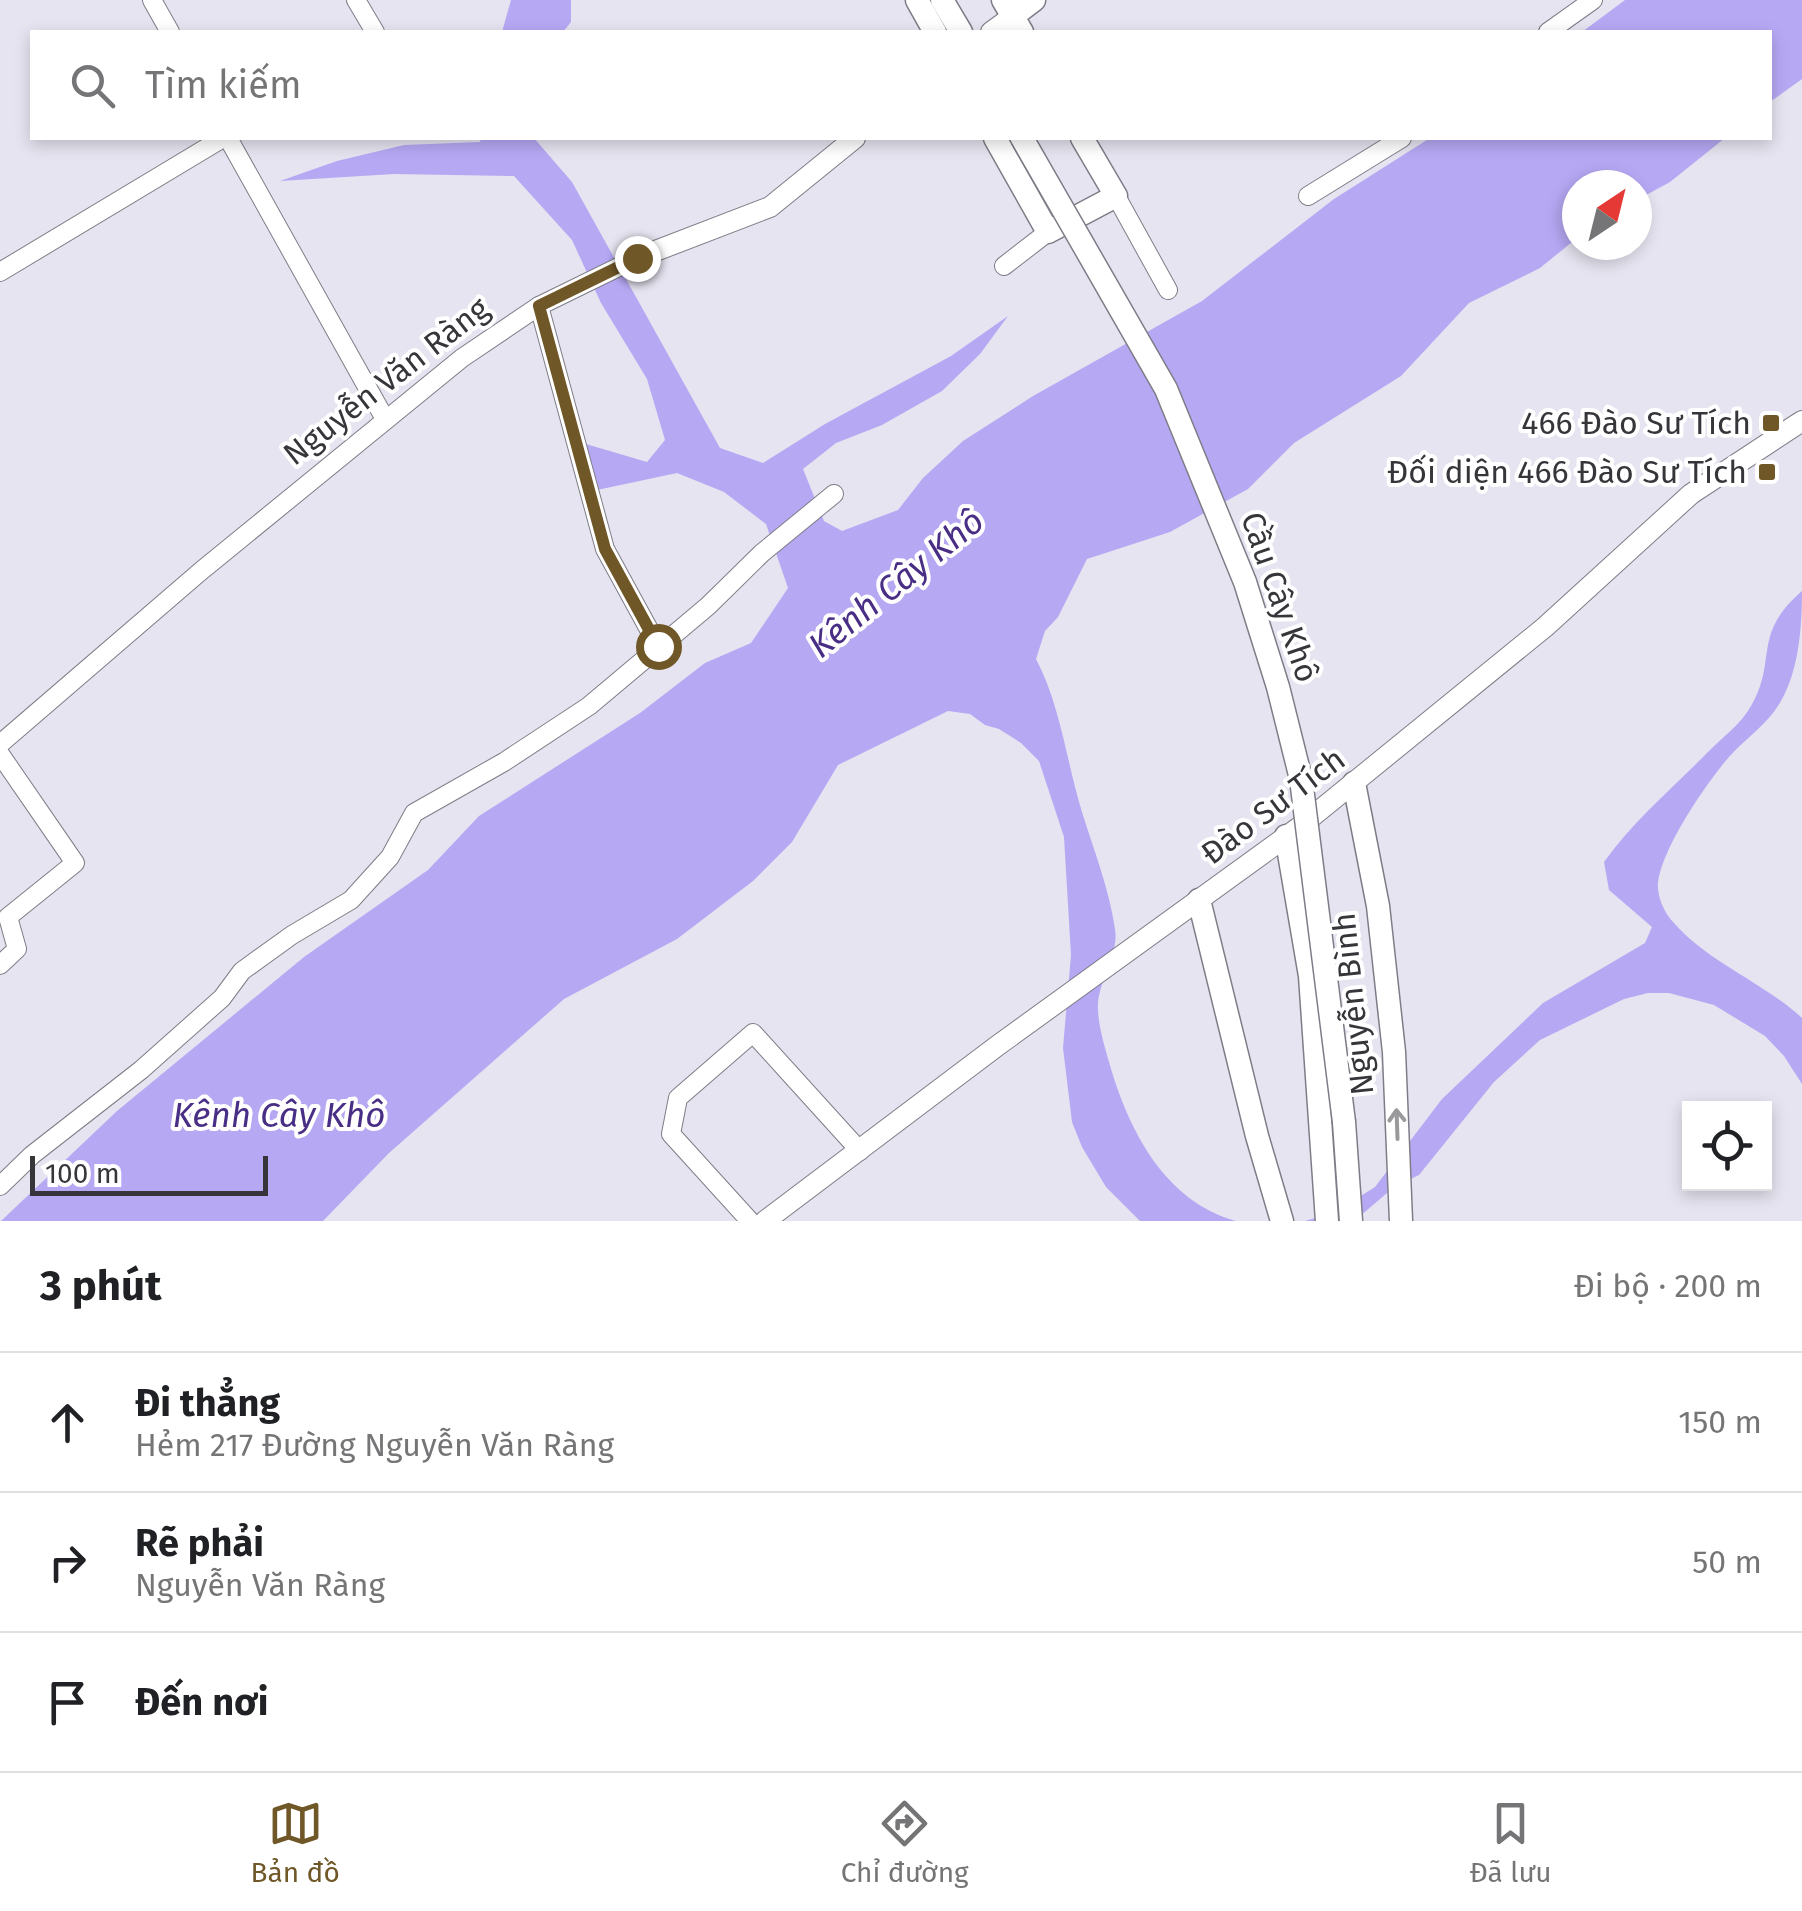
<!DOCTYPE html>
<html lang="vi">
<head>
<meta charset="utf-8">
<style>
	:root { --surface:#fff; --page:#f6f6f6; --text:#202124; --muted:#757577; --line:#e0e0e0; --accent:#6f5727 }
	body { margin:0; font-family:"Fira Sans",sans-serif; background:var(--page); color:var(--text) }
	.controls { position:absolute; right:30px; bottom:30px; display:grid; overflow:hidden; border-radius:0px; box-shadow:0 5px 15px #0003 }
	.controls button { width:90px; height:90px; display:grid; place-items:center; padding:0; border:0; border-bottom:2px solid var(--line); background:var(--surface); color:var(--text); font:50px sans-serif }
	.compass { position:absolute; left:1562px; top:170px; width:90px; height:90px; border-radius:50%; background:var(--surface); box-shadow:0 5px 15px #0003; rotate:35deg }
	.scale { position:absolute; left:30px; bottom:25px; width:238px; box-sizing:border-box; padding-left:10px; border:5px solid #36353a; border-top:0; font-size:28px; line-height:35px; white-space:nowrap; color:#36353a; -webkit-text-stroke:8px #fff; paint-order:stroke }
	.stop { position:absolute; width:30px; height:30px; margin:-22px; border:8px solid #6f5727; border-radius:50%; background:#fff }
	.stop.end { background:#6f5727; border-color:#fff; box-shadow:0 2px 10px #0008 }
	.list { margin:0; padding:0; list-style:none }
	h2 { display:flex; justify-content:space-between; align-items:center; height:130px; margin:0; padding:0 40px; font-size:42px }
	h2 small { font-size:32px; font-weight:400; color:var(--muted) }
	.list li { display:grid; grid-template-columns:65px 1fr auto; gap:30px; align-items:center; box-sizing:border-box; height:140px; padding:0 40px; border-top:2px solid var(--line) }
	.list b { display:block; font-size:38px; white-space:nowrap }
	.list p { margin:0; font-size:32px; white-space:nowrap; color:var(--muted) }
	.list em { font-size:32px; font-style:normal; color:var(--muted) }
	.icon { flex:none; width:55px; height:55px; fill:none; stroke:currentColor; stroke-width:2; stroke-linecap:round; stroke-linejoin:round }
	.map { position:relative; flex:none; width:1802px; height:1221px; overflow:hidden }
	.search { position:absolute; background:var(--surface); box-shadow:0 5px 15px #0003; left:30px; right:30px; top:30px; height:110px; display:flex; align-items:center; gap:25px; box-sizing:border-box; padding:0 35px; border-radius:0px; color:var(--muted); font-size:38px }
	.sheet { height:550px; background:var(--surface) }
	nav { display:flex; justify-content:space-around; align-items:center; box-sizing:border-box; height:140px; border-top:2px solid var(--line); background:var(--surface); font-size:28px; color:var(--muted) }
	nav a { display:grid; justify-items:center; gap:5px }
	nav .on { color:var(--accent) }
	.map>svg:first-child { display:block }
	.water { fill:#b7a8f4 }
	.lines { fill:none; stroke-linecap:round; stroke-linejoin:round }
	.minor-casing { stroke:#7e7d87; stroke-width:20 }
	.tertiary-casing { stroke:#7e7d87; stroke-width:22 }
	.secondary-casing { stroke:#7e7d87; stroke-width:25 }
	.minor { stroke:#fff; stroke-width:18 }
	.tertiary { stroke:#fff; stroke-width:20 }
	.secondary { stroke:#fff; stroke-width:22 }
	.secondary-bridge-casing { stroke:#7e7d87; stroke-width:25; stroke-linecap:butt }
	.secondary-bridge { stroke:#fff; stroke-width:22 }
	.oneway { stroke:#9a9a9c }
	.route { stroke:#6f5727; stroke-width:12 }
	.poi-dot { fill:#6f5727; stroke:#fff; stroke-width:4 }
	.labels { text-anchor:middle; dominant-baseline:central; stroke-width:8; stroke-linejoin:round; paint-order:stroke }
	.street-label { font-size:32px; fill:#36353a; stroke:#fff }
	.poi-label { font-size:32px; fill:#36353a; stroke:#fff; text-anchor:end }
	.water-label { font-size:35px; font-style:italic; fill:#492e85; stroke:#fff }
</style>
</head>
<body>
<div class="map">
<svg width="1802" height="1221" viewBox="0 0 1802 1221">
	<rect width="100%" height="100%" fill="#e5e4f0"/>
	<g class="water">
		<path d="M511,0H571V22L563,32H502Z"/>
		<path d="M1625,0H1802V79L1770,102V32H1582Z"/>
		<path d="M481,138H534L572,182L720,448L763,463L825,424L951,356L1008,316L980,354L942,391L882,425L836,443L803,469L824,521L842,531L898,510L923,478L963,441L1033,396L1202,301L1334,199L1430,138H1725L1670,182L1637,200V185H1577V238L1540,268L1469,303L1401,376L1294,443L1248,489L1170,532L1087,559L1058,617L1045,631L1036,659C1061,707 1066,760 1082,812C1094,851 1109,888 1115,929C1119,953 1100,979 1098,1003C1097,1022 1104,1044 1109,1062C1128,1129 1164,1201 1236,1221H1140L1106,1187L1082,1147L1072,1122L1063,1048L1071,955L1064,837L1039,761L1021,743L999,729L985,725L970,714L948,711L838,765L792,842L753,881L677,939L564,999L389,1153L323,1221H1L117,1111L304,957L428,870L479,816L640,713L705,663L751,643L788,588L766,524L724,492L677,473L597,490L586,444L647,462L665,440L647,379L601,303L572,240L514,176L394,174L280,181L337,161L404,145L480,142Z"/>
		<path d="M1802,591C1802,626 1799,670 1781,701C1768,724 1746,738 1729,757C1707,782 1656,856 1658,889C1659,901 1666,915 1674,923C1709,963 1763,982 1802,1018V1084L1784,1056L1765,1036L1714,1005L1669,993H1648L1624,999L1540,1040L1494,1082L1419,1175L1394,1187L1359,1217L1352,1221H1305L1335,1212L1375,1187L1442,1099L1543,1003L1645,943L1652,927L1609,890L1604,862C1634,820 1673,788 1709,751C1723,737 1741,724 1751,706C1778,660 1751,635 1802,591Z"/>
	</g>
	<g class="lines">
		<defs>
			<g id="minor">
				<path d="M152,0L170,32"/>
				<path d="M356,0L375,32"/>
				<path d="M1548,32L1593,0"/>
				<path d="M228,138L385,419"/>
				<path d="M1116,196L1168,290"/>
				<path d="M1308,196L1402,138"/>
				<path d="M1004,266L1048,232"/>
				<path d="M0,272L223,138"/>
				<path d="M539,306L605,549L658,646"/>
				<path d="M0,744L201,571L462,358L539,306L637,258"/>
				<path d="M0,754L75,863L8,917L17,949L0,965"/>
				<path d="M0,1186L32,1155L141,1070L222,998L242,971L292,935L351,900L390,857L414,813L504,762L589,706L708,606L762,553L834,494"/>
				<path d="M750,1221L671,1134L678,1098L753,1033L860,1151"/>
			</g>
			<g id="tertiary">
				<path d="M991,32L1013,16"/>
				<path d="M637,258L770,207L855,138"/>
				<path d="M765,1221L997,1046L1298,828L1545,627L1691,494L1802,421"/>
			</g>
			<g id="secondary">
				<path d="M917,0L935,32"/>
				<path d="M942,0L961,32"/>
				<path d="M1003,0L1022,32"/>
				<path d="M1013,16L1034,0"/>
				<path d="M995,138L1048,232L1116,196L1082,138"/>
				<path d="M1354,783L1378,906L1394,1052L1401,1221"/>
				<path d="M1286,836L1310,976L1327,1221"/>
				<path d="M1199,900L1257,1136L1282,1221"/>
				<path d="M1344,1122L1351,1221"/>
			</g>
		</defs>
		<use href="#minor" class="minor-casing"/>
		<use href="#tertiary" class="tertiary-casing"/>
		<use href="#secondary" class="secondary-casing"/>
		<use href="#minor" class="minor"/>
		<use href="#tertiary" class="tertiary"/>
		<use href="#secondary" class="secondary"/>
		<defs>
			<path id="secondary-bridge" d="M1022,138L1166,389L1245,582L1278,687L1301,779L1344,1122"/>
		</defs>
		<use href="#secondary-bridge" class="secondary-bridge-casing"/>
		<use href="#secondary-bridge" class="secondary-bridge"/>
	</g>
	<defs><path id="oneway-shaft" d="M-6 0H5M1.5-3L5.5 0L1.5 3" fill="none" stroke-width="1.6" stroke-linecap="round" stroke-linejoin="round" transform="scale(2.5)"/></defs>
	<use class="oneway" href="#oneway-shaft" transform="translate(1397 1124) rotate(-92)"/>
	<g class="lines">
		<path class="route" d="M637,258L539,306L605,549L658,646"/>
	</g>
	<g class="poi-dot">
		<rect x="1761" y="413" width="20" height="20" rx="5"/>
		<rect x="1757" y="462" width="20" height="20" rx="5"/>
	</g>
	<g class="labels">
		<g class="street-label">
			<text transform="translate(386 381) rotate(-38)">Nguyễn Văn Ràng</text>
			<text transform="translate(1280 597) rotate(71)">Cầu Cây Khô</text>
			<text transform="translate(1273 806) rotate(-37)">Đào Sư Tích</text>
			<text transform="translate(1353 1004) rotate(-96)">Nguyễn Bình</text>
		</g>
		<g class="poi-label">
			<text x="1751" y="423">466 Đào Sư Tích</text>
			<text x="1747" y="472">Đối diện 466 Đào Sư Tích</text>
		</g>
		<g class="water-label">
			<text transform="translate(896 583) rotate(-39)">Kênh Cây Khô</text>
			<text x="279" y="1115">Kênh Cây Khô</text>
		</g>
	</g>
</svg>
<div class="controls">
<button><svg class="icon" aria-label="locate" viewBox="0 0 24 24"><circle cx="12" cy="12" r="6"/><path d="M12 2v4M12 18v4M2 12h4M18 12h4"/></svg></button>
</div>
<svg class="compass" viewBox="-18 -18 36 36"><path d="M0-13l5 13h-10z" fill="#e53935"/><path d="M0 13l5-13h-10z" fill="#757577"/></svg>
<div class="scale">100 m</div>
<div class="stop" style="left:658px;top:646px"></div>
<div class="stop end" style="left:637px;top:258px"></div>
<div class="search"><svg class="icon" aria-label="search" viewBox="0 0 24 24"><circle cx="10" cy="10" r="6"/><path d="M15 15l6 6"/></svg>Tìm kiếm</div>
</div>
<section class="sheet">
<h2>3 phút<small>Đi bộ · 200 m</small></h2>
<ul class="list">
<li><svg class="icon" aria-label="ahead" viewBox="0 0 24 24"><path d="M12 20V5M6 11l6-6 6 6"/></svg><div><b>Đi thẳng</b><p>Hẻm 217 Đường Nguyễn Văn Ràng</p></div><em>150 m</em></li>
<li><svg class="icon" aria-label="right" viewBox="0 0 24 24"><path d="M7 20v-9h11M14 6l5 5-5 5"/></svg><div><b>Rẽ phải</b><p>Nguyễn Văn Ràng</p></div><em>50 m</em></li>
<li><svg class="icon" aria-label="arrive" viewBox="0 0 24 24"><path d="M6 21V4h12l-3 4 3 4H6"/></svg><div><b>Đến nơi</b></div></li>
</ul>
</section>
<nav>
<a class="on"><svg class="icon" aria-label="map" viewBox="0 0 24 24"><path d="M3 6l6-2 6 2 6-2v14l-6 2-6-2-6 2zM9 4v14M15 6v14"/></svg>Bản đồ</a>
<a><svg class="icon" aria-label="directions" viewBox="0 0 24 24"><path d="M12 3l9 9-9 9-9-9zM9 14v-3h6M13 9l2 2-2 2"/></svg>Chỉ đường</a>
<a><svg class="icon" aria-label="saved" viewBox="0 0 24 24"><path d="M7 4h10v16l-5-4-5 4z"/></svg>Đã lưu</a>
</nav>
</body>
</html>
